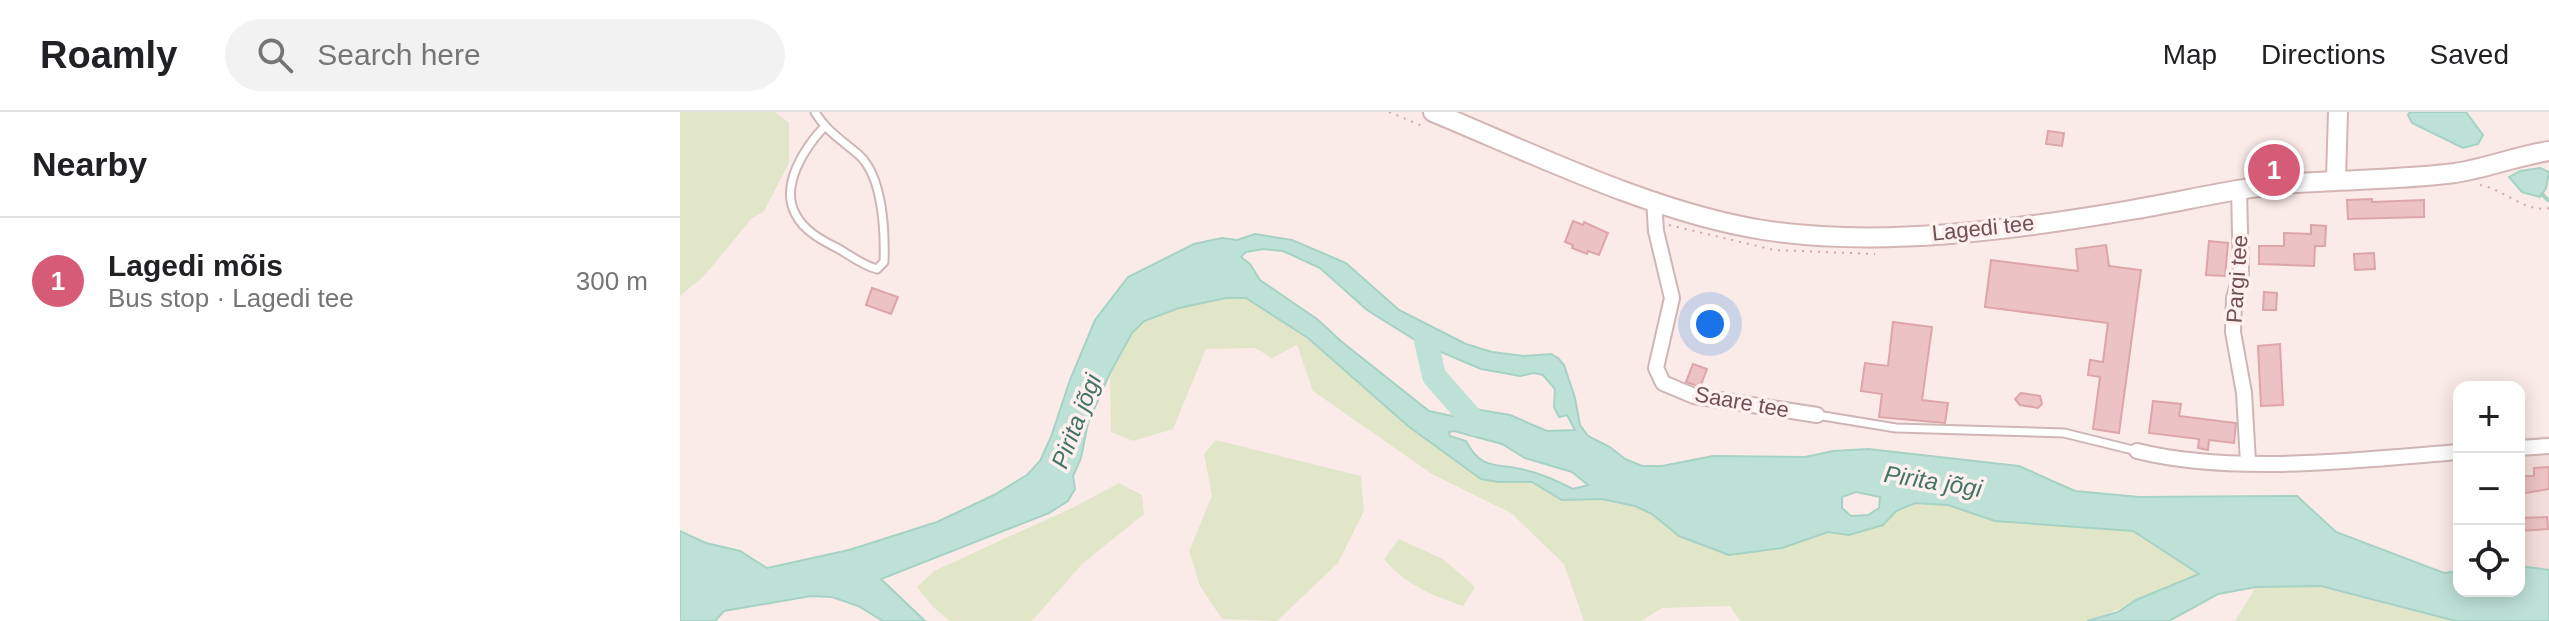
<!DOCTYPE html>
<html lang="en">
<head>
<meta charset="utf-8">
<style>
	:root { --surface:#fff; --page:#f2f2f2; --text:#202124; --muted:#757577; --line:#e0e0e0; --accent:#d65b76 }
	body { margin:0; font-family:Arial,sans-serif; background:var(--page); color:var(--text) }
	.controls { position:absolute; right:24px; bottom:24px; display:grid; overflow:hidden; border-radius:16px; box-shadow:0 4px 20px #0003 }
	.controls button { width:72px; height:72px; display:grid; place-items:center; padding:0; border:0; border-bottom:2px solid var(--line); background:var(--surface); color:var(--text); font:40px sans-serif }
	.you { position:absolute; left:1030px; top:212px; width:28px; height:28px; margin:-20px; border:6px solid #fff; border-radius:50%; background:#1a73e8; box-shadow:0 0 0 12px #1a73e833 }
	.badge { display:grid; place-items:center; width:52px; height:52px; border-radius:50%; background:var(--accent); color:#fff; font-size:26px; font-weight:700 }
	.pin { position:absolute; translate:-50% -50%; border:4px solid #fff; box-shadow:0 2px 8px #0006 }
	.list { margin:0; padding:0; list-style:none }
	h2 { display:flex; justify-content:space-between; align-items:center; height:104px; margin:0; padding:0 32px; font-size:34px }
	h2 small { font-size:26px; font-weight:400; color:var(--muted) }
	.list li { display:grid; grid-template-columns:52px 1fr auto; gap:24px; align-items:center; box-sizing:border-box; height:128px; padding:0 32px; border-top:2px solid var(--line) }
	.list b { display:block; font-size:30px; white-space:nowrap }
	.list p { margin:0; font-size:26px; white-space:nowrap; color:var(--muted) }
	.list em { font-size:26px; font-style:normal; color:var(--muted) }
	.icon { flex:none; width:44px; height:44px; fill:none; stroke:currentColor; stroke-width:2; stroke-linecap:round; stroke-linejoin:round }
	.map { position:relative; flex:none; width:1869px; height:509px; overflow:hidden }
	header { display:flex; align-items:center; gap:48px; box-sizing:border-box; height:112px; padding:0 40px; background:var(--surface); border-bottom:2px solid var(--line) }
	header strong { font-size:38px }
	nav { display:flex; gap:44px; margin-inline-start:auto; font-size:28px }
	.search { width:560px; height:72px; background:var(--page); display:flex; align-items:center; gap:20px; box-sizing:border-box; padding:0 28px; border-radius:44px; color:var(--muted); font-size:30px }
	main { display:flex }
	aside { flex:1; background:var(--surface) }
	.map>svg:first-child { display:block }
	.residential { fill:#f3ddda }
	.green { fill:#e1e6c8 }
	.water { fill:#bee1d7; stroke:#a6d2c5; stroke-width:2; fill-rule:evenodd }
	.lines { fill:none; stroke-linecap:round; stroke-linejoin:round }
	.stream { stroke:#a6d2c5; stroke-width:4 }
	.river { stroke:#bee1d7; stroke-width:24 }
	.building { fill:#ecc2c4; stroke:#dda5a8; stroke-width:2 }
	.lane-casing { stroke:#cfb5b5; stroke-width:11 }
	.street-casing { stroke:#cfb5b5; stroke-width:18 }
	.secondary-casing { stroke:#d4b5b5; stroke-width:22 }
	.path { stroke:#d1a6a8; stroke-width:2; stroke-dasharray:2 6; stroke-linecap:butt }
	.lane { stroke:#fff; stroke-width:7 }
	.street { stroke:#fff; stroke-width:14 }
	.secondary { stroke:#fff; stroke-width:18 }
	.labels { text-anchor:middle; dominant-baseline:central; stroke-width:7; stroke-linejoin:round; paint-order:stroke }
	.street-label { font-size:22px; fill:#714f52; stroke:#fdf0ee }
	.water-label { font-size:24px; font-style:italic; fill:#447467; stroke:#fdf0ee }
</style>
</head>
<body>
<header>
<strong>Roamly</strong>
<div class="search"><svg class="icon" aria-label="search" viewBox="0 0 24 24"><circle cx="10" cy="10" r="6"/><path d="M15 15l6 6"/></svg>Search here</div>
<nav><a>Map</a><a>Directions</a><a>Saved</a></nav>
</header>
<main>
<aside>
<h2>Nearby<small></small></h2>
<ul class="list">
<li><span class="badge">1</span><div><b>Lagedi mõis</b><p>Bus stop · Lagedi tee</p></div><em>300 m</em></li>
</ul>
</aside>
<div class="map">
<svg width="1869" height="509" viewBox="0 0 1869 509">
	<rect width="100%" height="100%" fill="#faebe8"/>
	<path class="residential" d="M1869,324V458L1839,454V326Z"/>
	<g class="green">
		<path d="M0,0H95L109,11V51L84,99L71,107L24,164L0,184Z"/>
		<path d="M546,186H566L628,226L728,314L801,367L818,370H852L882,388L922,387L955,394L972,402L999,424L1049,443L1102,436L1149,420L1169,423L1203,413L1216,399L1235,391L1268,393L1315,409L1453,419L1519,463C1481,476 1446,497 1407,509H1060L1050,494L982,496L961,509H904L884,452L831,401L752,362L633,279L617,233L592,246L575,236L526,237L493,317L453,329L431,320L430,261L452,221L464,209L499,196Z"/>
		<path d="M536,328L681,364L684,399L658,451L597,509L542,507L520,474L509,439L532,384L524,342Z"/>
		<path d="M439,371L462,383L464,402L402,452L352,509H270L253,495L237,475L254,459L394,395Z"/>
		<path d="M719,427L763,447L795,475L783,494C751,483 726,473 704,447Z"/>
		<path d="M1641,474L1776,509H1555L1576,475Z"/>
	</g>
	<g class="water">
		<path d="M1730,0H1786L1803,23L1798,32L1783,36L1732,11L1728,3Z"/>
		<path d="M1860,56L1869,60L1866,76L1860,85L1842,80L1829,65L1840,59Z"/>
		<path d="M575,122L612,128L666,151L719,198L786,232L812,240L844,244L871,242L878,246L884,253L895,286L900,313L908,324L930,335L945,347L962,354H982L1033,344L1125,345L1153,339L1188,337L1339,354L1395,379L1459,385L1617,384L1656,420L1764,461L1779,459V479H1839V454L1869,458V509H1776L1641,474L1576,475L1538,482L1489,509H1407L1438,500L1456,488L1519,462L1453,419L1315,409L1268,393L1235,391L1216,399L1203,413L1169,423L1148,420L1102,436L1049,443L999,424L972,402L955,394L922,387L882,388L852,370H818L801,367L728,314L628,226L566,186H546L499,196L464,209L452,221L430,261L408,311L401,346L393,364L395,377L388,389L369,401L201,467L245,509H203L178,494L152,485L131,484L44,499L35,509H0V419L26,431L60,439L87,456L169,438L257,410L314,383L347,363L360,349L371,325L390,268L415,208L448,165L514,132L542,126L557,128ZM583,137L603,139L640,156L687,198L740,231L801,257L840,264L854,261L863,263L875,277L874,295L879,305L887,303L895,318L867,319L830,303L795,297L777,305L749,299L662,230L637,207L580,168L570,152L561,145L566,140ZM774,319L822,332L845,346L892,360L908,373L893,377C877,369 863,362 845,358C818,351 801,359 786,329L770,324L769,320ZM1176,380L1200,385L1199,396L1188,403L1171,404L1162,396V385Z"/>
	</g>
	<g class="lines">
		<path class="stream" d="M1862,82L1868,88"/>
		<path class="river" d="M746,228L754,264L796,312"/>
	</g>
	<g class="building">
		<path d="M1368,19L1384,21L1382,34L1366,32Z"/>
		<path d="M1692,87V90L1744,88V105L1668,107L1667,88Z"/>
		<path d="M893,109L903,113L904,110L928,121L919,143L908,139L907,142L892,136L893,133L885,130Z"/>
		<path d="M1631,113L1646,114L1645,134H1635L1634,154L1579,152V134H1604V121L1631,122Z"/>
		<path d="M1529,129L1548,131L1545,164L1526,163Z"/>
		<path d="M1426,133L1429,154L1461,158L1439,321L1413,317L1420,265L1408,263L1410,248L1423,250L1428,211L1305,195L1311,148L1398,159L1396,137Z"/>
		<path d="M1694,141L1695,157L1675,158L1674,142Z"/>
		<path d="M192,176L218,185L211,202L186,193Z"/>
		<path d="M1584,180L1597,181L1596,198H1583Z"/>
		<path d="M1213,210L1252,215L1242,288L1268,291L1265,311L1199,305L1202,282L1181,279L1185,251L1208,254Z"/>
		<path d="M1600,232L1603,293L1581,294L1578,234Z"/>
		<path d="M1013,252L1027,257L1020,275L1006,270Z"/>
		<path d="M1341,281L1360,284L1362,292L1358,296L1340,293L1335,287Z"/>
		<path d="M1473,289L1501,292L1499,304L1556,311L1554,331L1529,328L1528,338L1518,336L1519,327L1469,321Z"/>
		<path d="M1869,355V377L1839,382V364H1854V356Z"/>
		<path d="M1867,405L1868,417L1839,419V406Z"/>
	</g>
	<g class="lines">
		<defs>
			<g id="lane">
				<path d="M135,0C146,19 163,29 179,43C203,65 205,119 204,150L197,157C184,154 171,144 159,137C143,129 124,119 116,103C99,74 125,35 145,14"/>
				<path d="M1137,303L1216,316L1384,321L1457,339"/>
			</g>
			<g id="street">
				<path d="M1559,78L1561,162L1554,186L1553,220L1564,281L1568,350"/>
				<path d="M974,88L976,119L992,186L976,256L983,271L1014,284L1137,303"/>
				<path d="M1839,336L1869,334"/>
				<path d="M1457,339C1554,363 1679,348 1779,340"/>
			</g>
			<g id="secondary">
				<path d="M753,0C854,42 975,101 1083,118C1200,136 1335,118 1451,98C1488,92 1526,83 1564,77C1635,66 1705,70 1775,61C1807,56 1837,44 1869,39"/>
				<path d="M1656,67L1658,0"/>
			</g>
		</defs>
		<use href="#lane" class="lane-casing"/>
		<use href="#street" class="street-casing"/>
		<use href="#secondary" class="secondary-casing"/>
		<g class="path">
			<path d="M709,0L745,15"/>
			<path d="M1800,73C1824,77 1845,101 1869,96"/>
			<path d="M989,113L1094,138L1195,142"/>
		</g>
		<use href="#lane" class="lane"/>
		<use href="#street" class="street"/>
		<use href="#secondary" class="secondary"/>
	</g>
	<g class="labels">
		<g class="street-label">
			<text transform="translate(1303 116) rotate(-6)">Lagedi tee</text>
			<text transform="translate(1557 167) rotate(-86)">Pargi tee</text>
			<text transform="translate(1062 290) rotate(10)">Saare tee</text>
		</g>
		<g class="water-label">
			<text transform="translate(396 309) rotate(-69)">Pirita jõgi</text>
			<text transform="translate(1253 369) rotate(9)">Pirita jõgi</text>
		</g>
	</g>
</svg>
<div class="controls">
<button>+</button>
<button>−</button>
<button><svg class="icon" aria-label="locate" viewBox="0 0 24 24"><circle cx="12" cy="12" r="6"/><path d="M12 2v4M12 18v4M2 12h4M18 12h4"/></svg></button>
</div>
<div class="you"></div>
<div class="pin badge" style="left:1594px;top:58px">1</div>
</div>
</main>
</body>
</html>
